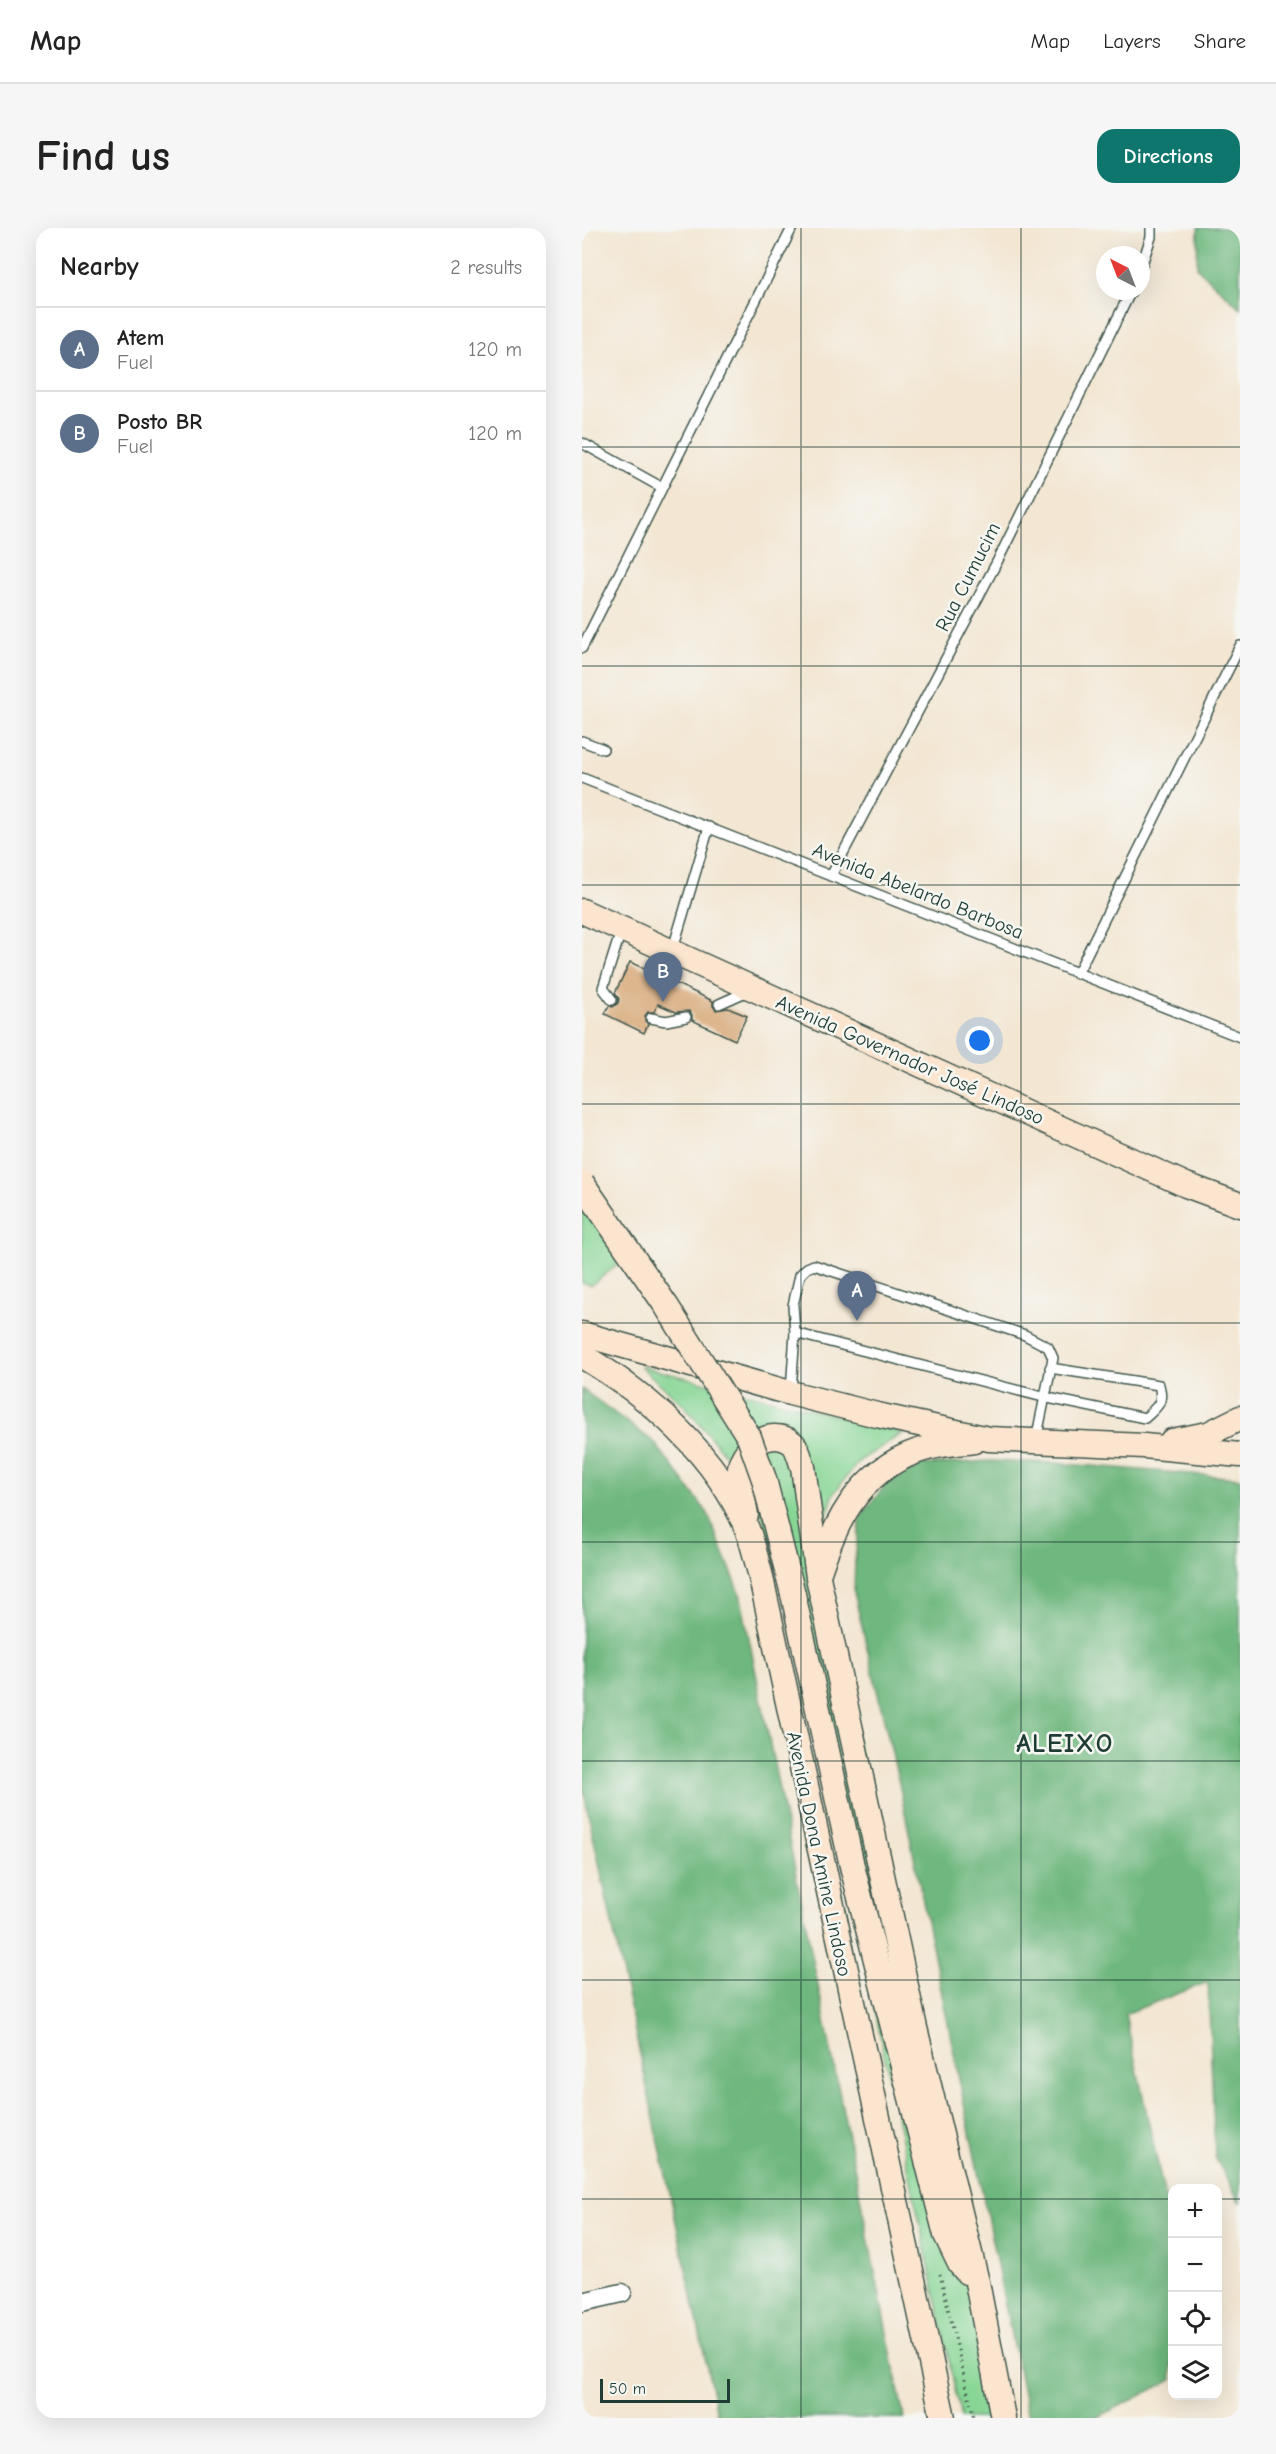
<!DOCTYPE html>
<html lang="en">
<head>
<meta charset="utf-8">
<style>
	:root { --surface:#fff; --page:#f6f6f6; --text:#222; --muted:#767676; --line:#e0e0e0; --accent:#0f766e }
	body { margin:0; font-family:"Comic Neue",sans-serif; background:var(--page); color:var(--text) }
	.controls { position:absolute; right:18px; bottom:18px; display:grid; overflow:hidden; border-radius:12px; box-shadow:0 6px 24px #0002 }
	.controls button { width:54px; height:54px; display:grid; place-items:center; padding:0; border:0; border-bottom:2px solid var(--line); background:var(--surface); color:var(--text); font:30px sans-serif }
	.compass { position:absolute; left:514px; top:18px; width:54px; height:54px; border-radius:50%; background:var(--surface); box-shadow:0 6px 24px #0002; rotate:318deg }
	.scale { position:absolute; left:18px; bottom:15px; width:130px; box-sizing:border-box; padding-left:6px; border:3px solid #1f3d34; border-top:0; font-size:16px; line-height:21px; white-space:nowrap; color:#1f3d34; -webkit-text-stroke:4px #f6f6f2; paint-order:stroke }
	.you { position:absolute; left:398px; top:813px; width:21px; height:21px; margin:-15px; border:4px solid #fff; border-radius:50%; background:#1a73e8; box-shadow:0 0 0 9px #1a73e833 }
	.badge { display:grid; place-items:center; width:39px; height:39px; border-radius:50%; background:var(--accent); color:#fff; font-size:20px; font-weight:700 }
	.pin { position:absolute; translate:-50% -50px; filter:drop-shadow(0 2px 3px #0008) }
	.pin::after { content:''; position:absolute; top:32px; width:21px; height:18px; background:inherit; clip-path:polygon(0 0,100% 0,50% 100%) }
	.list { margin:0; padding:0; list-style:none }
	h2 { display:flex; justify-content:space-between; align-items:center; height:78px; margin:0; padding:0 24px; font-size:26px }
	h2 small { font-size:20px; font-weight:400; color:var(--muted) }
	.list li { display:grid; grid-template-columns:39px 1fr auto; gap:18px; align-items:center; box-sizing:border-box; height:84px; padding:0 24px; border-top:2px solid var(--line) }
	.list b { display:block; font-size:22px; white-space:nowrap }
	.list p { margin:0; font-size:20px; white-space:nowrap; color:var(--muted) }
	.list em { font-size:20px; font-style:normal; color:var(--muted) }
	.icon { flex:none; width:33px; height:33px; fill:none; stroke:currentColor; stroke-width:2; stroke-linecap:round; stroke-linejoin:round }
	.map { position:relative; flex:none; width:658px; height:2190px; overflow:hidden; border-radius:18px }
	header { display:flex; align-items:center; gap:36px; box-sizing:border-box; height:84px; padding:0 30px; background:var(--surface); border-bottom:2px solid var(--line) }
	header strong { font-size:28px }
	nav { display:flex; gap:33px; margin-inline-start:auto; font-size:21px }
	.intro { display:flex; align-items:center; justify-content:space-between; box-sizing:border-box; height:144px; padding:0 36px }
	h1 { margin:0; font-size:42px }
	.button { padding:15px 27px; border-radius:18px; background:var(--accent); color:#fff; font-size:21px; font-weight:700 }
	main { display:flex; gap:36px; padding:0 36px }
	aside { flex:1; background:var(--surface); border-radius:18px; box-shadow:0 6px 24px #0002 }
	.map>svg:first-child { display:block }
	.green { fill:#88d695; stroke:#548a64; stroke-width:1.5 }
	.forest { fill:#6eb77e; stroke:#467a59; stroke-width:1.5 }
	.building { fill:#ddb68e }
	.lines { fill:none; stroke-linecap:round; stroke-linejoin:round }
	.lane-casing { stroke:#3f564c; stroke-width:12 }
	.street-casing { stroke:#3f564c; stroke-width:21 }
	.secondary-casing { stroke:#3f564c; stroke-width:27 }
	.path { stroke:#3f564c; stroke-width:3; stroke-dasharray:1.5 4.5; stroke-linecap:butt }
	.lane { stroke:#fff; stroke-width:9 }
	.street { stroke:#fff; stroke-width:18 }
	.secondary { stroke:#fbe5cf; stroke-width:24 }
	.secondary-bridge-casing { stroke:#3f564c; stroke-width:27; stroke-linecap:butt }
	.secondary-bridge { stroke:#fbe5cf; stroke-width:24 }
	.grid { fill:none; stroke:#1f3d34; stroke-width:1.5; stroke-opacity:0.55 }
	.labels { text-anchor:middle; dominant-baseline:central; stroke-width:5; stroke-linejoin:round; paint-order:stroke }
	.street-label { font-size:20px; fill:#1f3d34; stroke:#f6f6f2 }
	.district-label { font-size:26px; font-weight:bold; letter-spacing:1.5px; fill:#1f3d34; stroke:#f6f6f2 }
</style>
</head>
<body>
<header>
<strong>Map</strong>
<nav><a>Map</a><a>Layers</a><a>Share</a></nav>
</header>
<div class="intro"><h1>Find us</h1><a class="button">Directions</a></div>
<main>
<aside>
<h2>Nearby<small>2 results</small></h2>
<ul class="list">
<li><span class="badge" style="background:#5c6f8a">A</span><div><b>Atem</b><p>Fuel</p></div><em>120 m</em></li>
<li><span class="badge" style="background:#5c6f8a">B</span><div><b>Posto BR</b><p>Fuel</p></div><em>120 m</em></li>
</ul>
</aside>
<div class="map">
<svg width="658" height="2190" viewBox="0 0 658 2190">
	<rect width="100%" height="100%" fill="#f6f6f2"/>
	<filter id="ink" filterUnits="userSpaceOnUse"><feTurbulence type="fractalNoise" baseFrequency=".0167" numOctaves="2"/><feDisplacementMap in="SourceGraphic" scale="12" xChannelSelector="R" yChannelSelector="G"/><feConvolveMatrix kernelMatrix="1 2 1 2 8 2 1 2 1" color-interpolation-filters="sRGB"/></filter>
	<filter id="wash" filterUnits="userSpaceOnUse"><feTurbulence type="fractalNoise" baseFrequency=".008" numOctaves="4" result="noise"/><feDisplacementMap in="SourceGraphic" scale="24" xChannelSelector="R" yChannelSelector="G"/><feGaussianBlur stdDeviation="1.35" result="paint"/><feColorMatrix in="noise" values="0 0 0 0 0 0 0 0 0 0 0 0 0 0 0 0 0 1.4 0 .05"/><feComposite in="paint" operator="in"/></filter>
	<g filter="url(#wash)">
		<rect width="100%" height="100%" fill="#f3e6d2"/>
		<g class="green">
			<path d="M0,968L43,1005L34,1038L9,1057L0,1055Z"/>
			<path d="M58,1138L321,1205L277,1233L252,1265L235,1316L414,2190H379L200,1344L178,1282L144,1228L102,1177Z"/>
		</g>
		<g class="forest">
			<path d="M616,0H658V80L615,40Z"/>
			<path d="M0,1161L72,1214L125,1284L158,1365L322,2190H136L0,1556Z"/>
			<path d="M407,1233L473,1235L658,1250V1975L633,1929L626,1754L543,1786L590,2001V2152L514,2190H446L317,1555L272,1365L273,1331L279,1288L304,1256L340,1237Z"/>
		</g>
		<g id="blocks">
			<path class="building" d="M48,734L131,773V778L134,782L146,780L165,788L153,812L110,792V787L107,783L94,784L76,776L72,784H66L63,788V793L66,796L62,805L23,786L27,778L31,779L36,775L37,771L33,765Z"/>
		</g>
	</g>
	<g filter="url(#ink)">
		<use href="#blocks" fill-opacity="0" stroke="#3f564c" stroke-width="1.5"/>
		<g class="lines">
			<defs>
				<g id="lane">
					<path d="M559,39L569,9V0"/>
					<path d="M0,215L79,259"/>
					<path d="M0,420L210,0"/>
					<path d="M0,513L21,521"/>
					<path d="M0,550L658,809"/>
					<path d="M249,648L416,332L549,63"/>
					<path d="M90,724L127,599"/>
					<path d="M495,746L658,418"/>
					<path d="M30,772L21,760L39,703"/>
					<path d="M137,776L166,763"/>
					<path d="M69,790L84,793L104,789"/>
					<path d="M213,1105L461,1169L563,1190C576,1178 582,1175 577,1157L468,1140"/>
					<path d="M209,1163L213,1105L211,1077L218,1047L225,1040L232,1037L443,1107L466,1119L471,1130L454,1212"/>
				</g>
				<path id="street" d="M0,2074L40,2065"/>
				<g id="secondary">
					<path d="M0,683L604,957L658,977"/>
					<path d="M0,1106L208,1165L295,1187L407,1211L562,1218L658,1227"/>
					<path d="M0,1128C66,1166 136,1229 165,1301C171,1315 174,1331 178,1345L361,2190"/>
					<path d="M590,1213L626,1206L658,1190"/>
					<path d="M164,1287C162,1273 156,1254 158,1240C161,1218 189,1200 209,1214C216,1219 218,1232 221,1239L236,1349L333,1800L395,2054L421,2190"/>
					<path d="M237,1344C255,1287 284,1236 346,1220C361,1216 377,1215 392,1213"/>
					<path d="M211,1366L270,1638L364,2007L378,2036L385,2044"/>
				</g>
			</defs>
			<use href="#lane" class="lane-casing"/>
			<use href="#street" class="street-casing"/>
			<use href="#secondary" class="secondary-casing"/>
			<path class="path" d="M358,2046L392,2190"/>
			<use href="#lane" class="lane"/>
			<use href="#street" class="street"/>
			<use href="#secondary" class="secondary"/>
			<defs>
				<path id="secondary-bridge" d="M0,955L85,1079L167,1209L182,1251L211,1366"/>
			</defs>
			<use href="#secondary-bridge" class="secondary-bridge-casing"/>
			<use href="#secondary-bridge" class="secondary-bridge"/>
		</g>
	</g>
	<path class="grid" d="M219,0V2190M439,0V2190M0,219H658M0,438H658M0,657H658M0,876H658M0,1095H658M0,1314H658M0,1533H658M0,1752H658M0,1971H590M636,1971H658"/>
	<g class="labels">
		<g class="street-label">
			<text transform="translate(386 349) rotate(-63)">Rua Cumucim</text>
			<text transform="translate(336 663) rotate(22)">Avenida Abelardo Barbosa</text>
			<text transform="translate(328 832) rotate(24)">Avenida Governador José Lindoso</text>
			<text transform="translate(237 1626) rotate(78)">Avenida Dona Amine Lindoso</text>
		</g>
		<g class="district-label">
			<text x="483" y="1516">ALEIXO</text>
		</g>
	</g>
</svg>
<div class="controls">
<button>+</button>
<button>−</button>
<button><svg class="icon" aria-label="locate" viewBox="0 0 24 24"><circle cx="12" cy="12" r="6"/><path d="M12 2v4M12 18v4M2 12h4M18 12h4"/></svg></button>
<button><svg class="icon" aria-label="layers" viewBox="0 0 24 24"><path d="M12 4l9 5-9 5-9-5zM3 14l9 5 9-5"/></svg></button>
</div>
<svg class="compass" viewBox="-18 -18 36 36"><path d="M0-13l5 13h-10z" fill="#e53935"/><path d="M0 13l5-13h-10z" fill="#767676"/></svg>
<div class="scale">50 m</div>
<div class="you"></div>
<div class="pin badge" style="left:275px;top:1093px;background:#5c6f8a">A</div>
<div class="pin badge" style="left:81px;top:774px;background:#5c6f8a">B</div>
</div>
</main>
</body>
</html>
